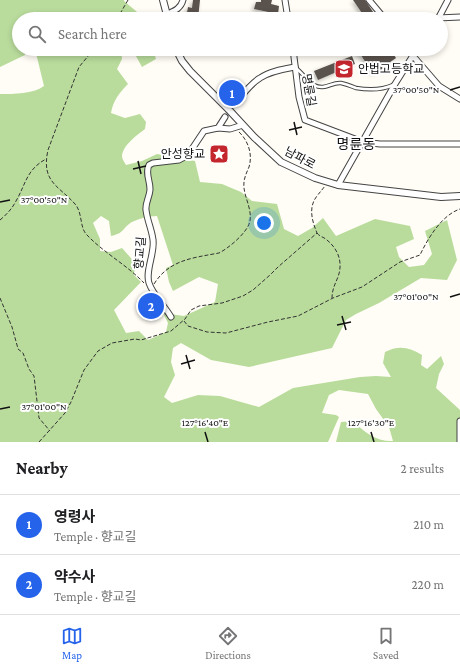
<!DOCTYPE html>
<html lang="en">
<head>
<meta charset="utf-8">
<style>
	:root { --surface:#fff; --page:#f6f6f6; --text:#202124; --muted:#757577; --line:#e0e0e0; --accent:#2563eb }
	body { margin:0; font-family:"Crimson Pro","Noto Sans KR",serif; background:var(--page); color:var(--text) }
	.you { position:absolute; left:264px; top:223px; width:14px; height:14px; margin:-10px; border:3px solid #fff; border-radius:50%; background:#1a73e8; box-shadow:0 0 0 6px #1a73e833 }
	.badge { display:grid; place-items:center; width:26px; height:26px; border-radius:50%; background:var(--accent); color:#fff; font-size:13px; font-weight:700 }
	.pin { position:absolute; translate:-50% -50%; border:2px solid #fff; box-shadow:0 1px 4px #0006 }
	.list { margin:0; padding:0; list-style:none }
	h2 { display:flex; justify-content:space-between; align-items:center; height:52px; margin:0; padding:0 16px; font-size:17px }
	h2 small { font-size:13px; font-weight:400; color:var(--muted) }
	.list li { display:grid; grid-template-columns:26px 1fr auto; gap:12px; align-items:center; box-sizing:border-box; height:60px; padding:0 16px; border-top:1px solid var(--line) }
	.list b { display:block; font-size:15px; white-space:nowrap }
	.list p { margin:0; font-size:13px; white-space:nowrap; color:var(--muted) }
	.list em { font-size:13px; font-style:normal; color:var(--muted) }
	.icon { flex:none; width:22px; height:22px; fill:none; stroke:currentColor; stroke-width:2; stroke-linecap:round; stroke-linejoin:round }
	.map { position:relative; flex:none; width:460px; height:442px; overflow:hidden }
	.search { position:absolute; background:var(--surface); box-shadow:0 2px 6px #0003; left:12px; right:12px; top:12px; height:44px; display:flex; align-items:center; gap:10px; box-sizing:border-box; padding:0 14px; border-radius:22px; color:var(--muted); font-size:15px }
	.sheet { height:172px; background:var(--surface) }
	nav { display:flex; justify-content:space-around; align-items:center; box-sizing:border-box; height:56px; border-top:1px solid var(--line); background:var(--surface); font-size:11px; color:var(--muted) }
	nav a { display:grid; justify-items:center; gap:2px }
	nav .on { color:var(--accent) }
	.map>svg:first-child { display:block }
	.forest { fill:#b9dc9c; fill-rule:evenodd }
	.building { fill:#5a524d; filter:url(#shadow) }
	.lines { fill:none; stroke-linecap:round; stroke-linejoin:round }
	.minor-tunnel { stroke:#dbdad3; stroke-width:5; stroke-dasharray:5 2.5; stroke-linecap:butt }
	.service-casing { stroke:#444; stroke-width:4.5 }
	.minor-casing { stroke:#444; stroke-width:7 }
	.tertiary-casing { stroke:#444; stroke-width:8 }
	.path { stroke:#333; stroke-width:1; stroke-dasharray:4 2; stroke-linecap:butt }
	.service { stroke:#fff; stroke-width:2.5 }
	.minor { stroke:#fff; stroke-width:5 }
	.tertiary { stroke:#fff; stroke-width:6 }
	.ticks { fill:none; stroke:#111; stroke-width:1.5 }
	.labels { text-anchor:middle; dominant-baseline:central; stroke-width:4; stroke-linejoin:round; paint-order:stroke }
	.poi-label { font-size:12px; fill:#111; stroke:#fff; text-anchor:start }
	.street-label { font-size:12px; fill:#111; stroke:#fff }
	.quarter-label { font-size:14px; fill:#111; stroke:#fff }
	.ticks-label { font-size:10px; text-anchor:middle; fill:#111; stroke:#fff; stroke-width:4; stroke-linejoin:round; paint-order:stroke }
</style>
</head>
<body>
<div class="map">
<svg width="460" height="442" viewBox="0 0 460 442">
	<defs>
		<filter id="shadow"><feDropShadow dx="-2" dy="2" stdDeviation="2" flood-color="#0004"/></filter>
	</defs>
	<rect width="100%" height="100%" fill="#fffdf5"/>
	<g class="forest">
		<path d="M0,0H124V1L143,17L144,19H19V49H26L25,55L0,67Z"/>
		<path d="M35,49H121L122,59L117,69L128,84C119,93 113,101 111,113L125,118L140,114L146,122L145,129C137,135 123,145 122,156C122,159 125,163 126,165L142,161L157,154L195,161L200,182L222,184L241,192L252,201L277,204L284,229L298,236L312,228L323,218L336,236L375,219L410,226L414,239L396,247L399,257L409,267L424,265L432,254L425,231L447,220L457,260L447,280L421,278L379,303L356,314L346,320L332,348L249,367L211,360L181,343L173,348L171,362L175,375L164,397L172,403L198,395L220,396L259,407L293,388L360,377L376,376L391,377L383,363L385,352C398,345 410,347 422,355L421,365L427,369L441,356L444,364L439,374L436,388L460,410V428L457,432L458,442H336L341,422L353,421C364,432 377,442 393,441L389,427L376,409L368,394L339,390L329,395L322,413L336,415L339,417L328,442H0V94C14,94 33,94 44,86ZM101,216L109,221L111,236C125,233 122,228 132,222C140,218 148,216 157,216L173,265L166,268L169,282L173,291L199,277L218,284L215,302L184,316L163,313L168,323L166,332L148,340L139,331L126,333L114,310L141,282L134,275V272L138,266L122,248L111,252L100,251V239L93,223Z"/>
		<path d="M132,49H153L156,59L142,67Z"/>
	</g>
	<g class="building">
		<path d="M193,0H200L198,19H188L186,18L188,7L192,8Z"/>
		<path d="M261,0H272L271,4L279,6L278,14L254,9L256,2H261Z"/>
		<path d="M353,0H365L378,19H366Z"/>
		<path d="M355,49H390L396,58L383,67V69L372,73L361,55L358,56Z"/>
		<path d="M352,56L355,64L318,80L314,71Z"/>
	</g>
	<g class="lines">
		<path class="minor-tunnel" d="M225,117L236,103"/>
		<defs>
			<path id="service" d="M296,68C302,73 308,81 314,85C325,91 331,82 341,83C346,84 351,86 356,88C368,90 382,90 393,85"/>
			<g id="minor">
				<path d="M285,0L288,19"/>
				<path d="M369,0L385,19"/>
				<path d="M167,14C175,11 181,8 183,0"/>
				<path d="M438,18L460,17"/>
				<path d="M438,19L448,0"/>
				<path d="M293,49L299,97L305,120L363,142L380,144H460"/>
				<path d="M407,49L439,86L460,99"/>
				<path d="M236,103C243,94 250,84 260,78C270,71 284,69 295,67"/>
				<path d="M218,128L230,129L243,125"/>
				<path d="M338,185L395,84L417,49"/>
				<path d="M171,317C164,305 153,295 149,283C145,271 155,253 153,240C152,230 147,220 146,210C145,203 150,196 150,189C150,180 145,173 149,165L153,163L179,160L188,155L204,131L218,128L225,117"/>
				<path d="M460,442V421"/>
			</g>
			<g id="tertiary">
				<path d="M163,0L168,19"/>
				<path d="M176,49L182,61L190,71L230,111L254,137L281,162L315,178L338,185L441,197L460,196"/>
			</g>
		</defs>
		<use href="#service" class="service-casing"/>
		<use href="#minor" class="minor-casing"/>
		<use href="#tertiary" class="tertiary-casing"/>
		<g class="path">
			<path d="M117,19L128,0"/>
			<path d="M94,49L79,67L48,150C41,182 58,185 75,204C83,213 79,227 87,235C104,253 127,265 144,283"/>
			<path d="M0,220C6,215 12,209 16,201C26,184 26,170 46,159"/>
			<path d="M317,233C320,237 324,237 327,240C339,250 343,263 338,277C335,284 332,290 332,298"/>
			<path d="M154,284C169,260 192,258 219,253C229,248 248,232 250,221C252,210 245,198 244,188C243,180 246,174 249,167C253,154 248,140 238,131"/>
			<path d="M0,298L12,327L17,345L18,349L23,353L29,369L34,376L39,418L50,431"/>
			<path d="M184,321L188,326L207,332L226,333L268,322L298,316L333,298L362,287L400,262L420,255C428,238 442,215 460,209"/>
			<path d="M39,442L65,413L71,402L84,370L98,351L112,343L135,339L141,340L171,331L185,319L191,310L199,306L222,303L243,296L253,290L270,275L278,267L317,233C312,221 308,207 317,196C320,192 322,190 325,186"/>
		</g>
		<use href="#service" class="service"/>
		<use href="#minor" class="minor"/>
		<use href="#tertiary" class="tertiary"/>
	</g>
	<path class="ticks" d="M450,90L460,87M294,122L297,135M289,130L302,127M138,161L141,174M133,169L146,166M0,202L10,200M450,297L460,294M342,316L346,330M337,325L351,322M186,355L190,369M181,364L195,360M0,409L10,407M205,432L208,442M371,432L374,442"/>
	<defs>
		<symbol id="school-square" viewBox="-11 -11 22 22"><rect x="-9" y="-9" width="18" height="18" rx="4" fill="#c4262e" stroke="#fff"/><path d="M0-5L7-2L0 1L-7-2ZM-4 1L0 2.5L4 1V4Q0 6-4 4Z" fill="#fff"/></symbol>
		<symbol id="sight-square" viewBox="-11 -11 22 22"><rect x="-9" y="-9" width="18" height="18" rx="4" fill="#c4262e" stroke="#fff"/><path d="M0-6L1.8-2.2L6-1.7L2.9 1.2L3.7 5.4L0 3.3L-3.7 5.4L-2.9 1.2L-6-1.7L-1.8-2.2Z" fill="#fff"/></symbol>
	</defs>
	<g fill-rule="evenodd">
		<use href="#school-square" x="333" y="58" width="22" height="22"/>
		<use href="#sight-square" x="208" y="143" width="22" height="22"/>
	</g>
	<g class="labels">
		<g class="poi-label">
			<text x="358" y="69">안법고등학교</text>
			<text x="205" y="154" text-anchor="end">안성향교</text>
		</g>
		<g class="street-label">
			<text transform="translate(309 90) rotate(80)">명륜길</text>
			<text transform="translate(300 158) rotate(28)">남파로</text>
			<text transform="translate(140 253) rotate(-85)">향교길</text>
		</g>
		<g class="quarter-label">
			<text x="356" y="144">명륜동</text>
		</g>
	</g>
	<g class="ticks-label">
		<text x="416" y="93">37°00'50"N</text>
		<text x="44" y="203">37°00'50"N</text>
		<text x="416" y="300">37°01'00"N</text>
		<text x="44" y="410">37°01'00"N</text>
		<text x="205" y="426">127°16'40"E</text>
		<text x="371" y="426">127°16'30"E</text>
	</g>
</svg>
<div class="you"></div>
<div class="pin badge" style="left:232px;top:93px">1</div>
<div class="pin badge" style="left:151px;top:306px">2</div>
<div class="search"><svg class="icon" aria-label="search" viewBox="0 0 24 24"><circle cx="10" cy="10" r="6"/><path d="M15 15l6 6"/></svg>Search here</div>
</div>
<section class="sheet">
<h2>Nearby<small>2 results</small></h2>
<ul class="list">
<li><span class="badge">1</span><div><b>영령사</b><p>Temple · 향교길</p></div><em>210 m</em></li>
<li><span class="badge">2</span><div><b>약수사</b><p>Temple · 향교길</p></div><em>220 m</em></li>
</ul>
</section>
<nav>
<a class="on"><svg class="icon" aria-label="map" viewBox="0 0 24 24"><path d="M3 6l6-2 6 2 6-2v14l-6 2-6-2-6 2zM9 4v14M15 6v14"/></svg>Map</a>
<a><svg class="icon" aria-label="directions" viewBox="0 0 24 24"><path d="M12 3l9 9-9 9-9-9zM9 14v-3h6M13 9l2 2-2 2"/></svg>Directions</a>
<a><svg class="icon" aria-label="saved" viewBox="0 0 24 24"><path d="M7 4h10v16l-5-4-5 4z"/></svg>Saved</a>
</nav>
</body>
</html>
